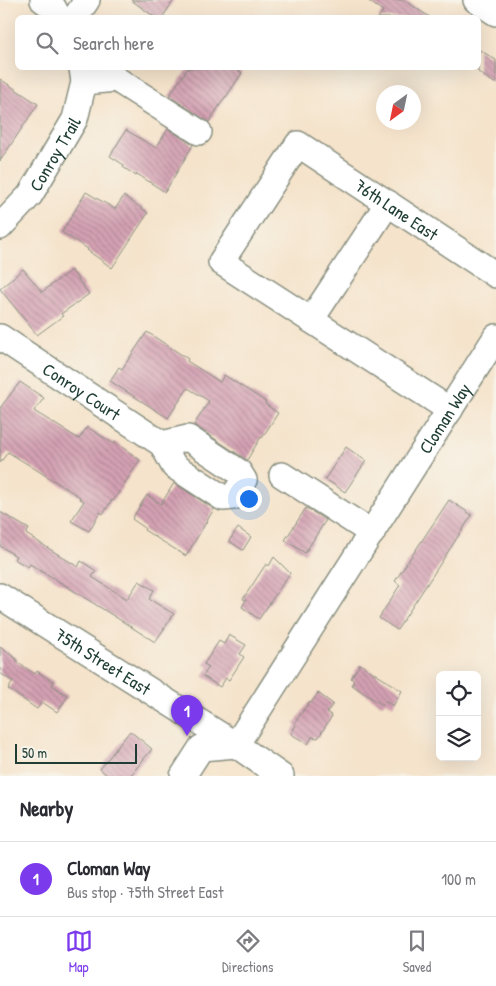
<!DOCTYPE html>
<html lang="en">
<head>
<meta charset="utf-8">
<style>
	:root { --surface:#fff; --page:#f2f2f3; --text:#2b2b33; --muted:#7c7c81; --line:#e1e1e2; --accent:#7c3aed }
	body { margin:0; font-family:"Patrick Hand",sans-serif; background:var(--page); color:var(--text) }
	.controls { position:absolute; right:15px; bottom:15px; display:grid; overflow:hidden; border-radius:8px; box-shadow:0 5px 20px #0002 }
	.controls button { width:45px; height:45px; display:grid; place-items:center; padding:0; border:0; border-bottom:1px solid var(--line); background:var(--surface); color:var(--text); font:25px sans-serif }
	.compass { position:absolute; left:376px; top:85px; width:45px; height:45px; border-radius:50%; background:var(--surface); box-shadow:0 5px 20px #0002; rotate:213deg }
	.scale { position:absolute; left:15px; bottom:12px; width:122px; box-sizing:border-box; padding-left:5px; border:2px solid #1f3d34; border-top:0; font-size:14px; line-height:18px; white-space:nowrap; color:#1f3d34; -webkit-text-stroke:4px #f7f3e8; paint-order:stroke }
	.you { position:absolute; left:248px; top:498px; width:18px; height:18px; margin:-12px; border:4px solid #fff; border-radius:50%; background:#1a73e8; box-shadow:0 0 0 8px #1a73e833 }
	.badge { display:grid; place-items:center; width:32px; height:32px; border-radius:50%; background:var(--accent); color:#fff; font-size:16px; font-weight:700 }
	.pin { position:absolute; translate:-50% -41px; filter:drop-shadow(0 1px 2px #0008) }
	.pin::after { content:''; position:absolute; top:26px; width:18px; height:15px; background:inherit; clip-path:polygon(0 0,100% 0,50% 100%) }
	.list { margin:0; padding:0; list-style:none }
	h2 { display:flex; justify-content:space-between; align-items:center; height:65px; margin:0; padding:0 20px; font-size:21px }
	h2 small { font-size:16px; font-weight:400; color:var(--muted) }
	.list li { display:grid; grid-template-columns:32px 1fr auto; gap:15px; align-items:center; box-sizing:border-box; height:75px; padding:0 20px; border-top:1px solid var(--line) }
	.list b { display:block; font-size:19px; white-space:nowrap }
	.list p { margin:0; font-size:16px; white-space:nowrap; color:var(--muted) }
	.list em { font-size:16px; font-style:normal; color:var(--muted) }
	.icon { flex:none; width:28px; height:28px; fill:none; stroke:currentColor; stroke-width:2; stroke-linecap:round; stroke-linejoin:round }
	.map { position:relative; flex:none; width:496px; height:776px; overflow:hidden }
	.search { position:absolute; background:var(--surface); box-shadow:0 5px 20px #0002; left:15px; right:15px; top:15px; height:55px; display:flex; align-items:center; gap:12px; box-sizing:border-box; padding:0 18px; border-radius:8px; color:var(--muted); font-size:19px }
	.sheet { height:140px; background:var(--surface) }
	nav { display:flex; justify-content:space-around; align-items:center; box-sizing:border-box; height:70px; border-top:1px solid var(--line); background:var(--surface); font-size:14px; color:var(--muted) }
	nav a { display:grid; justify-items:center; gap:2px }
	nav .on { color:var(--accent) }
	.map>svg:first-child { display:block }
	.building { fill:url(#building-back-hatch) }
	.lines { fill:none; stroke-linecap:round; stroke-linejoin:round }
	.minor-casing { stroke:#8a9080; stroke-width:28 }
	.minor { stroke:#fff; stroke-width:25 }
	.labels { text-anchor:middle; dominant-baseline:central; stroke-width:4.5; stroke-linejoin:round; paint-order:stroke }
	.street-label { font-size:18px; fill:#1f3d34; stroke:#f7f3e8 }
</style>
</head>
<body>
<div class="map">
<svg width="496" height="776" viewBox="0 0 496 776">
	<defs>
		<pattern id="building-back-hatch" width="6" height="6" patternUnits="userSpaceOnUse" patternTransform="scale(1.25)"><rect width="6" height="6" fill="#d4a1b3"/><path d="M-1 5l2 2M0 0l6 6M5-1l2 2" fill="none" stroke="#ab8492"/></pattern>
	</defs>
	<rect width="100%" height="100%" fill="#f7f3e8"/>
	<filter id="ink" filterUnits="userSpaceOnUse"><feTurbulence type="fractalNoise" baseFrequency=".02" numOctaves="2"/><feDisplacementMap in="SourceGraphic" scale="10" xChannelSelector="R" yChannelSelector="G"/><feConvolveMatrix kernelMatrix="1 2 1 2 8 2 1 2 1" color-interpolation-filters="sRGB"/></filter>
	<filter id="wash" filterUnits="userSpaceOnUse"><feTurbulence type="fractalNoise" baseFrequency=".0096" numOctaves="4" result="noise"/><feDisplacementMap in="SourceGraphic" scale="20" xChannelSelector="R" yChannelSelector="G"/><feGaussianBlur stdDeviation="1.12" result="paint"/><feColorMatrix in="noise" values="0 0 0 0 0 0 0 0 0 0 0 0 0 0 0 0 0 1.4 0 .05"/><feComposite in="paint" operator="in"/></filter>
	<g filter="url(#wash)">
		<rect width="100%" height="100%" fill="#f5e3cb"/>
		<g id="blocks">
			<g class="building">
				<path d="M131,0H174L162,18H156Z"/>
				<path d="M367,0H404L431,18H378L383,11Z"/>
				<path d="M478,49L496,60V84L478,72Z"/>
				<path d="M188,68H234L242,73L226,97H225L209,122L169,96Z"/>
				<path d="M0,79L38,104L0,161Z"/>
				<path d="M168,129L193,145L165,192L137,174L136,176L123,167L124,165L110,156L126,130L156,148Z"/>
				<path d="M86,192L115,209L124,196L148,213L112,268L87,250L88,249L62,232Z"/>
				<path d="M23,269L42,292L71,270L89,294L61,314L63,316L37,335L0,289Z"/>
				<path d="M147,332L188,359L187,361L220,382L224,375L266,402L265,404L278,413L262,438L261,437L247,460L194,425L209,401L188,388L168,418L110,381L119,367L122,369Z"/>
				<path d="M20,382L44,398L34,411L79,439L87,427L114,444L115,442L140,460L113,501L112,500L103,514L100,512L89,531L71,521L84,501L79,498L80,497L8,452L0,463V408Z"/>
				<path d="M346,447L366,461L345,492L325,479Z"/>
				<path d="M174,483L214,509L186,556L144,530L145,528L132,519L147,495L161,504Z"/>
				<path d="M449,500L472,515L397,630L379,618L400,585L395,581Z"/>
				<path d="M306,508L326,520L305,553L285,540Z"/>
				<path d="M0,512L29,529L26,534L78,567L81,561L96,571L92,577L127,599L139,581L154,590L149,599L174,614L155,642L47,574V575L30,564L28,567L14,559L16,556L0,546Z"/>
				<path d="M238,528L251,537L243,550L229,541Z"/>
				<path d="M274,557L290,573L259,619L242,607L246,600L243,599L266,564L269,566Z"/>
				<path d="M229,635L246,645L240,654L244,657L229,680L226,678L220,687L203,676L209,667L204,664L219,641L224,644Z"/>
				<path d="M0,647L17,659V662L35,674L37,671L54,682L52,685L68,696L57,712L42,702L37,709L8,689L13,682L0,673Z"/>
				<path d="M360,664L402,691L393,706L386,701L382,705L352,685L354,681L351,678Z"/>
				<path d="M318,693L333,704L327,712L332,716L318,738L312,737L308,744L291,734L296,725L294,724L309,702L311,703Z"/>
				<path d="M130,731L152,749L130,776H108L100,769Z"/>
			</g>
		</g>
	</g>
	<g filter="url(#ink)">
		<use href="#blocks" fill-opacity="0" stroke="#8a9080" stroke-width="1"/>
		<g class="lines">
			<defs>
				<g id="minor">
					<path d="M43,0L53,7L59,18"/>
					<path d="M476,0L496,13"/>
					<path d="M75,18L87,0"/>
					<path d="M84,82L116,79L199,132"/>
					<path id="s1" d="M0,227L30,195L75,119L84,82L82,68"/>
					<path d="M311,320L388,203"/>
					<path id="s2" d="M0,337L162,444L174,466L223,498L233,497L244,480L239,472L188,438L162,444"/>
					<path id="s3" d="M450,410L221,262L298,144L496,275"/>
					<path d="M282,475L372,533"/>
					<path id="s4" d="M0,596L236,745L281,776"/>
					<path id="s5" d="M183,776L201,748L236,745L496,337"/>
				</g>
			</defs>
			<use href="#minor" class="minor-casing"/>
			<use href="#minor" class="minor"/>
		</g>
	</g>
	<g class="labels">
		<g class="street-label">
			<text stroke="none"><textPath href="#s1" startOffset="92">Conroy Trail</textPath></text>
			<text stroke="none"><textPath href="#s3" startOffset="532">76th Lane East</textPath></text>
			<text stroke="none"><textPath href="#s2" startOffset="98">Conroy Court</textPath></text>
			<text stroke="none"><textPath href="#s5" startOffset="456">Cloman Way</textPath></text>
			<text stroke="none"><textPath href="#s4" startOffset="122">75th Street East</textPath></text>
		</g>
	</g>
</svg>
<div class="controls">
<button><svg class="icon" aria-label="locate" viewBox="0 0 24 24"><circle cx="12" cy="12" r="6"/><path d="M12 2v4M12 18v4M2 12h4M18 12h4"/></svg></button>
<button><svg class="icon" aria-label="layers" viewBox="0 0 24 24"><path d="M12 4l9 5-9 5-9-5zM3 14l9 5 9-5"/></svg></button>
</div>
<svg class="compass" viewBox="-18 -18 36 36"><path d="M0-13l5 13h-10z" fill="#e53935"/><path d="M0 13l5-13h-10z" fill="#7c7c81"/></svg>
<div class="scale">50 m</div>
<div class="you"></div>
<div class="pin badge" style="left:187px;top:736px">1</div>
<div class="search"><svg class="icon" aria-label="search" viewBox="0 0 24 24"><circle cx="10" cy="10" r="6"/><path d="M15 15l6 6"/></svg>Search here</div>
</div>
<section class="sheet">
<h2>Nearby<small></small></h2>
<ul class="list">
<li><span class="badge">1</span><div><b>Cloman Way</b><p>Bus stop · 75th Street East</p></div><em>100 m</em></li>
</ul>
</section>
<nav>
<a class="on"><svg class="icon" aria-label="map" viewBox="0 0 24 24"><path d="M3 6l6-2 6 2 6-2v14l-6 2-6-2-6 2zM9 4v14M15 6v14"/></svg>Map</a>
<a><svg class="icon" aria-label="directions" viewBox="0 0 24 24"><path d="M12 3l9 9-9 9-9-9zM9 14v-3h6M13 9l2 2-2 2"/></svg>Directions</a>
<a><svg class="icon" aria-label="saved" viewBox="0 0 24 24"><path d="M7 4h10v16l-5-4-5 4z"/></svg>Saved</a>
</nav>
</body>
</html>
